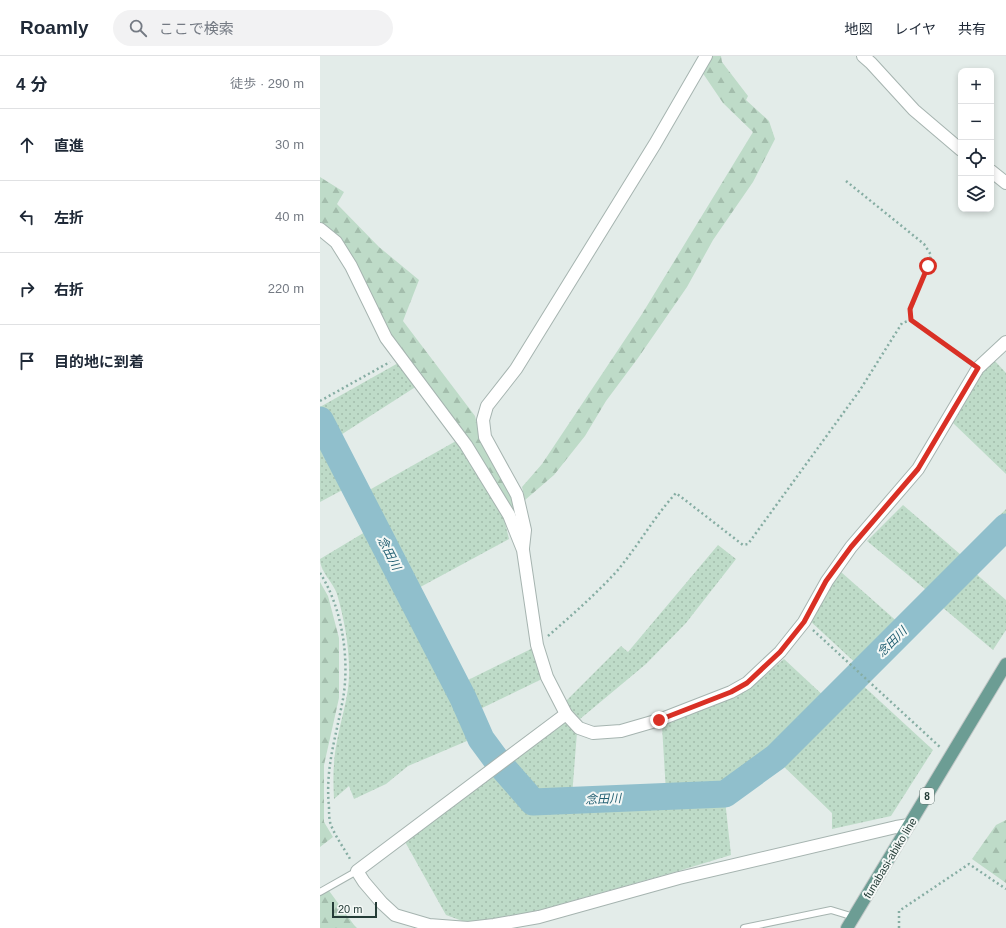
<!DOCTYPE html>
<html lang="ja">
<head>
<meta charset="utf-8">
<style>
	:root { --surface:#fff; --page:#f2f2f3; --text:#1f2937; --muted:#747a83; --line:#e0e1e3 }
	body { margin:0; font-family:Helvetica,"Noto Sans JP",sans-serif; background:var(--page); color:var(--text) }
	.controls { position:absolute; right:12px; top:12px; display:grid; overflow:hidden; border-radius:8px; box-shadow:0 2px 6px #0003 }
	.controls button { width:36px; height:36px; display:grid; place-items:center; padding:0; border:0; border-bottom:1px solid var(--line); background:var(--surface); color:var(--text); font:20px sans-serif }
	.scale { position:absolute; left:12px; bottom:10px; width:45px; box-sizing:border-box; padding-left:4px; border:2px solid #243c37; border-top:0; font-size:11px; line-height:14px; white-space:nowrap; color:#243c37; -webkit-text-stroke:3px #f4f8f6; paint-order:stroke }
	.stop { position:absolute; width:12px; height:12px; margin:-9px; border:3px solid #d93025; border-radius:50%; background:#fff }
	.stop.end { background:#d93025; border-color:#fff; box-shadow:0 1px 4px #0008 }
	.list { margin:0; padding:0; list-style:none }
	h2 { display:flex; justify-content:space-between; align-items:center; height:52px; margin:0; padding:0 16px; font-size:17px }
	h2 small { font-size:13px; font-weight:400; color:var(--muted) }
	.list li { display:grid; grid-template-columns:26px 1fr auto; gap:12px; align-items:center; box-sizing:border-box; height:72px; padding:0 16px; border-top:1px solid var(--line) }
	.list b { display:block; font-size:15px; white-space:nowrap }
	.list em { font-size:13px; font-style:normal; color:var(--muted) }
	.icon { flex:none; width:22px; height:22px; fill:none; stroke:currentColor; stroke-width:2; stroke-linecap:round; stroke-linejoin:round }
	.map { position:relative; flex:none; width:686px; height:872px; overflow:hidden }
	header { display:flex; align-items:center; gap:24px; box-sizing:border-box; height:56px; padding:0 20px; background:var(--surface); border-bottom:1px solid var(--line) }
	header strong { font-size:19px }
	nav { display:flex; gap:22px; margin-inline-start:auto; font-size:14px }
	.search { width:280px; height:36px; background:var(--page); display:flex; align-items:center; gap:10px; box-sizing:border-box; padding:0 14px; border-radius:22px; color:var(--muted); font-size:15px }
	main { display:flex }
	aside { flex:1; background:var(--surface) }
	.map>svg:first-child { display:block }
	.grass { fill:url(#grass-dots) }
	.forest { fill:url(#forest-firs) }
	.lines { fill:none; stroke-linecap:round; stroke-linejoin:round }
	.river { stroke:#90bfcc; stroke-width:27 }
	.lane-casing { stroke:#a6b4b0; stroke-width:8 }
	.street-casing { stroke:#a6b4b0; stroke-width:14 }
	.primary-casing { stroke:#c2c8c7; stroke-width:14 }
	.path { stroke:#86ada3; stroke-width:2.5; stroke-dasharray:2 3; stroke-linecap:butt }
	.lane { stroke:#fff; stroke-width:6 }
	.street { stroke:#fff; stroke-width:12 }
	.primary { stroke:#6c9d94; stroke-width:12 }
	.route { stroke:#d93025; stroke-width:5 }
	.labels { text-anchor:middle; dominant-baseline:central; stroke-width:4; stroke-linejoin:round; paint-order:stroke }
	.shield { fill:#f4f8f6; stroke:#627470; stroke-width:1 }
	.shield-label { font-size:10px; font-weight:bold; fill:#243c37 }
	.street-label { font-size:11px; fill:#243c37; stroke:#f4f8f6 }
	.water-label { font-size:12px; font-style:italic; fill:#236073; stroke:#f4f8f6 }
</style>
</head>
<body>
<header>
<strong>Roamly</strong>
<div class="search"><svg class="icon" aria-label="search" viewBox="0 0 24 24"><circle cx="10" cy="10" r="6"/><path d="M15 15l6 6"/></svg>ここで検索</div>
<nav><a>地図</a><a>レイヤ</a><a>共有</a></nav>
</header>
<main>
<aside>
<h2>4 分<small>徒歩 · 290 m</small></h2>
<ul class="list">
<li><svg class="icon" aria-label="ahead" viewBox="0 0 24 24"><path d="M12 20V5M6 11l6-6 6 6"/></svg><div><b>直進</b></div><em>30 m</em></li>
<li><svg class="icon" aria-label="left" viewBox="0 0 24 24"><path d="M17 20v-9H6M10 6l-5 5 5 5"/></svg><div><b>左折</b></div><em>40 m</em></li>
<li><svg class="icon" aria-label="right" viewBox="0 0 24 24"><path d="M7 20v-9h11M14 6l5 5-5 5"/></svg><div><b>右折</b></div><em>220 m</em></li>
<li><svg class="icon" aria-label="arrive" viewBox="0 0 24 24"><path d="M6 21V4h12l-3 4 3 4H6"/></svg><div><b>目的地に到着</b></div></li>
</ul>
</aside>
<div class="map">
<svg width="686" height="872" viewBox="0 0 686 872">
	<defs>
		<pattern id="grass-dots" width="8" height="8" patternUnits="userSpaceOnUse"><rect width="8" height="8" fill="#bedbc8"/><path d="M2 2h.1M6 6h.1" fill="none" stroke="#a3bdac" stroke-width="1.8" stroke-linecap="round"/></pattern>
		<pattern id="forest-firs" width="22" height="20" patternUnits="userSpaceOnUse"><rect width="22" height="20" fill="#bedbc8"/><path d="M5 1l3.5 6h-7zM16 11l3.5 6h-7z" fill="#a3bdac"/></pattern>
	</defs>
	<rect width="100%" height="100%" fill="#e3ece9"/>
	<g class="grass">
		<path d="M674,304L686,317V418L633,367L659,320Z"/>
		<path d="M80,306L97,330L16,382L0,355V351Z"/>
		<path d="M0,377L28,431L0,446Z"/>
		<path d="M136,385L184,462L189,483L93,535L44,437Z"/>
		<path d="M583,449L641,499L686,453V462L611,538L547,485Z"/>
		<path d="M50,473L139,643L154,682L88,710L66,728L34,743L29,730L14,743C13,723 13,705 17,685C21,662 30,638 29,613C29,589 24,562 17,538C13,526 0,516 0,503Z"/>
		<path d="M686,475V483L654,516L686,544V574L673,594L615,545Z"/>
		<path d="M398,489L416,503L366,567L326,608L260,663L250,653L246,645L301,590L308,596Z"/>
		<path d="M521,516L581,569L541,612L489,564L507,531Z"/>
		<path d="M213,592L222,623L156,655L142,627Z"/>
		<path d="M464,603L506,642L454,699L404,734L346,736L342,670L411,642L426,634Z"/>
		<path d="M537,624L613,694L571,760L512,773V757L458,705Z"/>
		<path d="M243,665L257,676L252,740L215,741L184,707Z"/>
		<path d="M177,712L214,751L405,744L411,799L355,816L216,855L148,867L126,859L84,784Z"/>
	</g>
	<g class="forest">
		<path d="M387,0H401L402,6L428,40L426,44L449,65L455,83L433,126L393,184L367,231L318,302L286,345L265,380L234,419L205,444L202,431L222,408L322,258L433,76L403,47L382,16Z"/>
		<path d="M0,121L24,136L17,148L59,191L99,224L83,265L155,360L159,375L194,442L201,472L83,299L0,168Z"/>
		<path d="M0,526L8,540L19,582V642L4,709V766L13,781L0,791Z"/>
		<path d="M686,764V827L652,803L676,769Z"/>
		<path d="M7,832L34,869L37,872H0V837Z"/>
	</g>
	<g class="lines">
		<path class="river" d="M0,364L143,642L161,683L178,706L213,746L405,738L456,701L686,471"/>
		<defs>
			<g id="lane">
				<path d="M0,836L37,815"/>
				<path d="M424,872L511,854L534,861"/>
			</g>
			<g id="street">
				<path d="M543,0L551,7L594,54L641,94"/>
				<path d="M671,115L686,127"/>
				<path d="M0,173L16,186L31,210L66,282L146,389L189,459L203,494L217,589L227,621L246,658L259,672L273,677L301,675L339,664L411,636L427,627L460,596L484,566L507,525L531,491L598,413L658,312L686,286"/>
				<path d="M203,492L205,474L197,439L165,381L163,364L167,350L196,313L335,88L386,0"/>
				<path d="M246,658L37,815L44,826L62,847L75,859L109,869L148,872L174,869L219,861L359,822L576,771L589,769"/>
			</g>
			<path id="primary" d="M527,872L686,608"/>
		</defs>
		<use href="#lane" class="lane-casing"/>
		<use href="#street" class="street-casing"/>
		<use href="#primary" class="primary-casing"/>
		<g class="path">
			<path d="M526,125L604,188L611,199L608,211L591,253V264"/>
			<path d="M0,345L70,306"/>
			<path d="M0,517C22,551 30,603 23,643C16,681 5,712 9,751C9,756 9,761 10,766C14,779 24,792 30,803"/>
			<path d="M493,574L621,692"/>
			<path d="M228,580C252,559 276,538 297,515C318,490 334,461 356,437L423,489L428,488L540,334L582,267L591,264L648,305"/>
			<path d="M579,872V855L649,808L686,833"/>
		</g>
		<use href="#lane" class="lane"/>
		<use href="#street" class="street"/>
		<use href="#primary" class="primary"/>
	</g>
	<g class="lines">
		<path class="route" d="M339,664L411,636L427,627L460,596L484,566L506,525L531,491L598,413L658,312L591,264L590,253L608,210"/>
	</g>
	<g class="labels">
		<rect class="shield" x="600" y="732" width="14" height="16" rx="3"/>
		<g class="shield-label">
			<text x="607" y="740">8</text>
		</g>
		<g class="street-label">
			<text transform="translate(570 802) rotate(-59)">funabasi-abiko line</text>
		</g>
		<g class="water-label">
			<text transform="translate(69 497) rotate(63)">念田川</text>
			<text transform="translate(572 586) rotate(-45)">念田川</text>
			<text transform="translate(283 743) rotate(-2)">念田川</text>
		</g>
	</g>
</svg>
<div class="controls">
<button>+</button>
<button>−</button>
<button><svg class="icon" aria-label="locate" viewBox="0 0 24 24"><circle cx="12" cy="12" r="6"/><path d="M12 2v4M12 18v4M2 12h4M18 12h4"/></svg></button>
<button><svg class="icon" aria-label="layers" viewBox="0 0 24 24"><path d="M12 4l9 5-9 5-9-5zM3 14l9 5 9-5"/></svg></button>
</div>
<div class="scale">20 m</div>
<div class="stop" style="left:608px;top:210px"></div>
<div class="stop end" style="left:339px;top:664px"></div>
</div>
</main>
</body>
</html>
